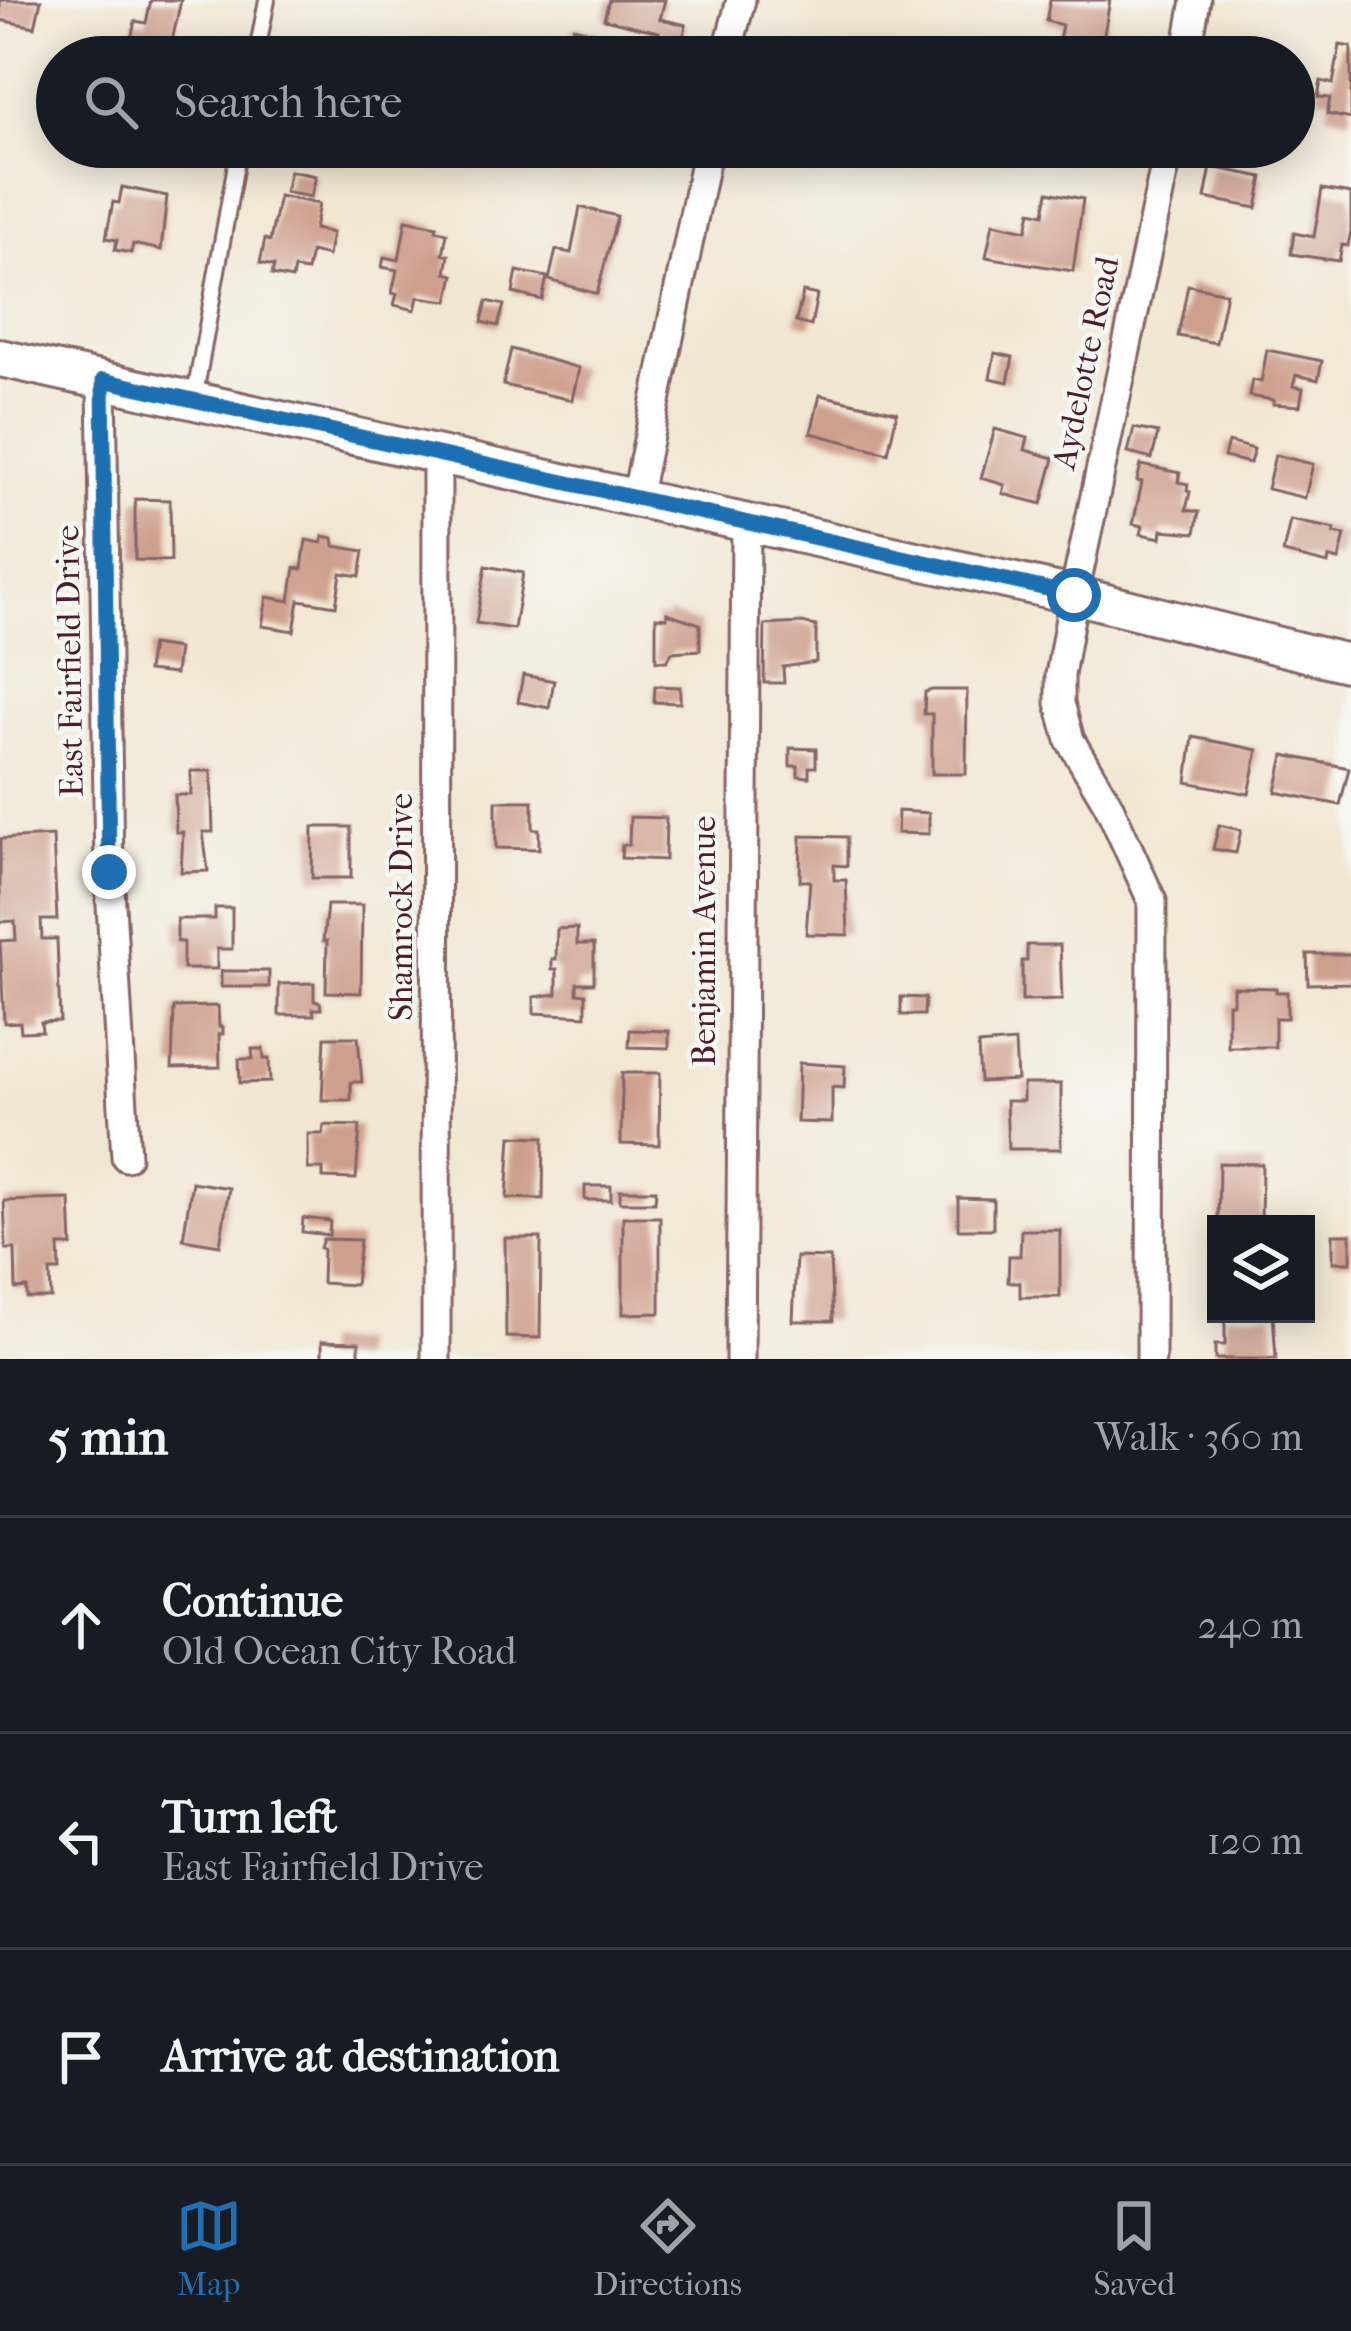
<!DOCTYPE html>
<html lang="en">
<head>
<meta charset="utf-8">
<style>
	:root { --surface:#171b24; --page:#242831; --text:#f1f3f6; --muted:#9ea1a6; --line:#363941; --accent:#1f6fb2 }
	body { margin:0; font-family:"IM FELL French Canon",serif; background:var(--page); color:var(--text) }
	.controls { position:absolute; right:36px; bottom:36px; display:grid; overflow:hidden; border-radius:0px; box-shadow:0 6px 30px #0003 }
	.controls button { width:108px; height:108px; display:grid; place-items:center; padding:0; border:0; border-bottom:3px solid var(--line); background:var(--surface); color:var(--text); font:60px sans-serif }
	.stop { position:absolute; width:36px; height:36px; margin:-27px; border:9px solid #1f6fb2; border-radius:50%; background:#fff }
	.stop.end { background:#1f6fb2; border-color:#fff; box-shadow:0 3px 12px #0008 }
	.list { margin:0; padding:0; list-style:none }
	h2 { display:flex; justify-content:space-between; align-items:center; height:156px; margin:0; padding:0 48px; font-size:51px }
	h2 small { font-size:39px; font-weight:400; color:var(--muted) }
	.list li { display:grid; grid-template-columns:78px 1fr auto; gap:36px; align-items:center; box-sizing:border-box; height:216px; padding:0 48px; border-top:3px solid var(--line) }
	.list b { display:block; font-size:45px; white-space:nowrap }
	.list p { margin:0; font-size:39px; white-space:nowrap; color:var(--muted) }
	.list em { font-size:39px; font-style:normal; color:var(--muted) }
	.icon { flex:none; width:66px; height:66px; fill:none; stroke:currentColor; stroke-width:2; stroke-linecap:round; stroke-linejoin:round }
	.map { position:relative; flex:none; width:1351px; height:1359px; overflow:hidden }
	.search { position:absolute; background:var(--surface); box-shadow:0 6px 30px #0003; left:36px; right:36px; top:36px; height:132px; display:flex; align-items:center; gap:30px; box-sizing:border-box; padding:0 42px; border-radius:66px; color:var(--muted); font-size:45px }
	.sheet { height:804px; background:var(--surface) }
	nav { display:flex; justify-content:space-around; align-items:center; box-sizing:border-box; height:168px; border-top:3px solid var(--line); background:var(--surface); font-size:33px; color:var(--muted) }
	nav a { display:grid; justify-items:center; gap:6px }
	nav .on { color:var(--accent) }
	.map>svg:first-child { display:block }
	.building { fill:#ce9f8d }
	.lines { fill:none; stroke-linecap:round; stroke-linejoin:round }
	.service-casing { stroke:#856566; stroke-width:20 }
	.minor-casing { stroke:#856566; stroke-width:33 }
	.secondary-casing { stroke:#856566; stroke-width:42 }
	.service { stroke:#fff; stroke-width:14 }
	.minor { stroke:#fff; stroke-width:27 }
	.secondary { stroke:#fff; stroke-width:36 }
	.route { stroke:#1f6fb2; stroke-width:15 }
	.labels { text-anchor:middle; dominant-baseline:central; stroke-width:9; stroke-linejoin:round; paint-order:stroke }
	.street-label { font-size:33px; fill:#4a1f2b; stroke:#f6f6f2 }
</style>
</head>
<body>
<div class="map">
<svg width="1351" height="1359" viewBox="0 0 1351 1359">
	<rect width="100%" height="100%" fill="#f6f6f2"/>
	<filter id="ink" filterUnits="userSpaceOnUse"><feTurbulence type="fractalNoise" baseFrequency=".00833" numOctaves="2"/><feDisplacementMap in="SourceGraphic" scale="24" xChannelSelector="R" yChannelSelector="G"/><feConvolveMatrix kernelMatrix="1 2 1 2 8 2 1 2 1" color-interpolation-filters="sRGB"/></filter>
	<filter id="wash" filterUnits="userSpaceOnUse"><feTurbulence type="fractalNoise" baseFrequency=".004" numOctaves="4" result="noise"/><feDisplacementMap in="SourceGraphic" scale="48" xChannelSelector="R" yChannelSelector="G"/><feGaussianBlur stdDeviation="2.7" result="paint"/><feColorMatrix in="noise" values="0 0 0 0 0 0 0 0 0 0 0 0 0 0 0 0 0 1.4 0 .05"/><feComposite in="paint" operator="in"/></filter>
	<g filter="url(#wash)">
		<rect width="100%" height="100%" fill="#f2e7d3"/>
		<g id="blocks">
			<g class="building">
				<path d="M0,0H41L35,27L0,20Z"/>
				<path d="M151,0H181L171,46L185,49L183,57H127L135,21L146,23Z"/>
				<path d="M609,0H665L660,19L686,25L681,49L656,43L659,32L604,19Z"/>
				<path d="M1050,0H1110L1100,57L1057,49L1062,25L1046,21Z"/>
				<path d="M573,27L602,34L597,57H566Z"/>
				<path d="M1340,45L1351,47V119L1327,114L1330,98L1318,97L1321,81L1333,84Z"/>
				<path d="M1211,167L1263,177L1257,208L1205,198Z"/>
				<path d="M290,171L316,176L311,197L285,192Z"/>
				<path d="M122,187L167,196L161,250L133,244L131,253L115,250L117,240L106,238L113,202L119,203Z"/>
				<path d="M1322,189L1351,194V231L1348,246L1342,245L1339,261L1291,254L1294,233L1314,237Z"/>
				<path d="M1048,192L1083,199L1073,271L986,257L993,223L1027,230L1031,211L1044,214Z"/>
				<path d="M279,196L319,204L314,229L332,233L328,256L311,252L307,271L294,269L292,279L272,275L274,266L260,263L265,239L270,241Z"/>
				<path d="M580,207L617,216L597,294L549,280L556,250L571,253Z"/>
				<path d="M406,220L437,226L436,230L447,233L443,254L449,255L446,273L454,275L448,301L418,297L415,310L394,305L397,294L392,293L397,270L382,267L384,257L399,260Z"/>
				<path d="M517,271L547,277L542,300L513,293Z"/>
				<path d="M1188,285L1226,293L1216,343L1178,336Z"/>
				<path d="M803,292L817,295L811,326L796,322Z"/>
				<path d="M487,301L504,305L498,326L482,322Z"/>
				<path d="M511,349L579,368L572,400L503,385Z"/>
				<path d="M1267,350L1322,361L1318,380L1296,375L1293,386L1303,388L1300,406L1273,404V400L1249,396L1252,380L1261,382Z"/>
				<path d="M995,353L1013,357L1008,382L990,378Z"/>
				<path d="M820,395L897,412L888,453L811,433Z"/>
				<path d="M1134,428L1158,433L1152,459L1128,453Z"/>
				<path d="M995,429L1028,438L1025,450L1054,458L1042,504L1003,494L1005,485L981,478Z"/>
				<path d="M1228,442L1254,449L1250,463L1224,457Z"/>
				<path d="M1275,455L1313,464L1305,498L1267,489Z"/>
				<path d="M1141,465L1180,473L1178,482L1188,484L1187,491L1190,492L1186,510L1199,512L1195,533L1162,530L1161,538L1141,534L1143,526L1133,524L1142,482L1137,481Z"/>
				<path d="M135,499L170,500L171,561L135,560Z"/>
				<path d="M1290,520L1335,529L1334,533L1345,535L1339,560L1329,558L1328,564L1283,553Z"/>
				<path d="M323,536L333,538L334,546L364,551L360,576L341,573L336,606L299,600L294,631L262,626L267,597L290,601L295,568L302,569L306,540L322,543Z"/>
				<path d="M486,566L523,573L514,629L476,623Z"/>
				<path d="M667,613L700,624V650L672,652L667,661H656V617L667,618Z"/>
				<path d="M802,623L816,626V662L783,667L784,683H764L765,625Z"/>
				<path d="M151,645L178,649L175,674L147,671Z"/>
				<path d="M523,675L554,681L549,708L518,702Z"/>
				<path d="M655,686L680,687V703L654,702Z"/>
				<path d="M932,690H967L966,774H932V714H924L925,692Z"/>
				<path d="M1193,737L1258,750L1249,794L1187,782Z"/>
				<path d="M790,748L816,749V767H809V777L798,776V766H790Z"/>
				<path d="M1284,755L1349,768L1340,805L1276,792Z"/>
				<path d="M191,771H211L213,832H203L208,871L181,872L183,832H176L175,795H191Z"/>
				<path d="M496,801H533V829H539V849L496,848Z"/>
				<path d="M898,811L929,813V834L897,833Z"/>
				<path d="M630,817L666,818L665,860L621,858L622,845H629Z"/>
				<path d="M1219,825L1241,830L1236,853L1213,849Z"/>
				<path d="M313,827H351V878H312Z"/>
				<path d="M53,836L57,920H41L42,939H57L60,1021L41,1022L42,1031L21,1032L20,1022L4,1023L0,941L16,940L15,921L0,922V839Z"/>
				<path d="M801,836L847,837V866L834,865V880H846L848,935L806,934L810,881H800Z"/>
				<path d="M327,905H362L361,993L326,992L327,941H323Z"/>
				<path d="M215,908H232V949H217V969H183V942H177V919H215Z"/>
				<path d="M577,928V944H594V983H577V993L586,994V1016L534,1013V997L557,994V969H552V959H556L557,929Z"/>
				<path d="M1027,945H1060L1062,1000L1022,1001V961H1027Z"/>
				<path d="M1307,954H1351V983L1308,984Z"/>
				<rect x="221" y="971" width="48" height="16"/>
				<path d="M314,983V1001L320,1002L321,1009H313L314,1015H279V984Z"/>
				<path d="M1233,987L1276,988V992H1287V1018H1275V1047H1228V1003H1233Z"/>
				<path d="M901,997L925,998L924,1015H901Z"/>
				<path d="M218,1006L219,1027H223V1034H219L220,1067L172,1068L174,1007Z"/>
				<path d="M630,1030L669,1031V1048L629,1047Z"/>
				<path d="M325,1037H358L362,1082H351V1100H322Z"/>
				<path d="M1015,1042L1017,1080L980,1082L978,1045Z"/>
				<path d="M252,1049H263L264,1059H269L270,1082L240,1083L239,1059H253Z"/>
				<path d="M799,1063L845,1066L844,1088L832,1087V1123L797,1122Z"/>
				<path d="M622,1073H660L659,1145L621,1144Z"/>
				<path d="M1023,1084H1061V1149H1008L1006,1101H1023Z"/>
				<path d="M324,1125L360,1126L356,1179L323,1178V1169H308V1134H323Z"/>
				<path d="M511,1136L544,1137L543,1199L507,1198Z"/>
				<path d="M1219,1163L1262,1164L1261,1224H1218Z"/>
				<path d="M192,1182L229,1188L220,1245L183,1239Z"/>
				<rect x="585" y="1186" width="26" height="14"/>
				<path d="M620,1190H656L655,1202H620Z"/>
				<path d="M958,1198L993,1199V1229H958Z"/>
				<path d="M70,1199L72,1246H59L60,1271H50L51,1298H27V1288L16,1289L15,1249H6L4,1201Z"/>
				<path d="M623,1217H660V1313L623,1314Z"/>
				<path d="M303,1218L330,1221L329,1235L302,1232Z"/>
				<path d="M1021,1230H1060V1297H1020V1282H1008L1009,1256H1020Z"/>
				<rect x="1333" y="1234" width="18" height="28"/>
				<path d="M505,1238H541L540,1338L506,1337Z"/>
				<path d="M323,1239L360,1240L355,1285L322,1283L323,1249L320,1248Z"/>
				<path d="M796,1257L830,1258L833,1321H793Z"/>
				<path d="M1225,1314H1273L1276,1359H1215V1345H1225Z"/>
				<path d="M322,1341L359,1342V1359H322Z"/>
			</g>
		</g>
	</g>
	<g filter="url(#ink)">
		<use href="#blocks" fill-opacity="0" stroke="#856566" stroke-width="3"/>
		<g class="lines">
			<defs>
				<g id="service">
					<path d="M256,57L267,0"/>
					<path d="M194,400L239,147"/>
				</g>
				<g id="minor">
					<path d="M726,57L741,0"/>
					<path d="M1186,57L1196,0"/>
					<path d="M102,379L109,872L126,1157"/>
					<path d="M636,499L708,147"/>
					<path d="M436,1359L437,455"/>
					<path d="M740,1359L746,523"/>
					<path d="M1151,1359L1152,901L1108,804L1070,740L1060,703V675L1074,595L1169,147"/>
				</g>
				<path id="secondary" d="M0,358L1074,595L1351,664"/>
			</defs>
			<use href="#service" class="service-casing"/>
			<use href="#minor" class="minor-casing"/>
			<use href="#secondary" class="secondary-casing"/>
			<use href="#service" class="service"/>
			<use href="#minor" class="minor"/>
			<use href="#secondary" class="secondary"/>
		</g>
	</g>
	<g class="lines" filter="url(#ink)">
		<path class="route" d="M109,872L103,380L1074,595"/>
	</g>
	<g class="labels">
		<g class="street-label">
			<text transform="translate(1086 363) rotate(-78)">Aydelotte Road</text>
			<text transform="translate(70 661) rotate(-91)">East Fairfield Drive</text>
			<text transform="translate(401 907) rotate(-90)">Shamrock Drive</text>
			<text transform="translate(704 941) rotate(-90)">Benjamin Avenue</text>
		</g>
	</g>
</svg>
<div class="controls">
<button><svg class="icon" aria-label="layers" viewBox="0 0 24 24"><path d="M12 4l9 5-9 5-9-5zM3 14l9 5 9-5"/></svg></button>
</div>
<div class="stop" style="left:1074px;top:595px"></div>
<div class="stop end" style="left:109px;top:872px"></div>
<div class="search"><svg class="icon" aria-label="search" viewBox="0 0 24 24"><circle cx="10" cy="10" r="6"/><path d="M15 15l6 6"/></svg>Search here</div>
</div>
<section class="sheet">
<h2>5 min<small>Walk · 360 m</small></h2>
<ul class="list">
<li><svg class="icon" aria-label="ahead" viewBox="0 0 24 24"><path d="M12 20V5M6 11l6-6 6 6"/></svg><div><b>Continue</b><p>Old Ocean City Road</p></div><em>240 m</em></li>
<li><svg class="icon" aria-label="left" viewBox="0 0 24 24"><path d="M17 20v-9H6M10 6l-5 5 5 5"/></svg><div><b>Turn left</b><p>East Fairfield Drive</p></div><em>120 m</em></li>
<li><svg class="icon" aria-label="arrive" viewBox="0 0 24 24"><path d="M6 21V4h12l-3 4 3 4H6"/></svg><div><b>Arrive at destination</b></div></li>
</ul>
</section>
<nav>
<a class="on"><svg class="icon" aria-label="map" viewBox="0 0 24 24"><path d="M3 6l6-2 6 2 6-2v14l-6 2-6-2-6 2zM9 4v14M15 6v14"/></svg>Map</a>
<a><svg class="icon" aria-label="directions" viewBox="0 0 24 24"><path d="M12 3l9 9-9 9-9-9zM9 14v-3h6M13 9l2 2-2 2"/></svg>Directions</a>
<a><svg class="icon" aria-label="saved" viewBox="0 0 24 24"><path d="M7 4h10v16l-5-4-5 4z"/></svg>Saved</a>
</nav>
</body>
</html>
